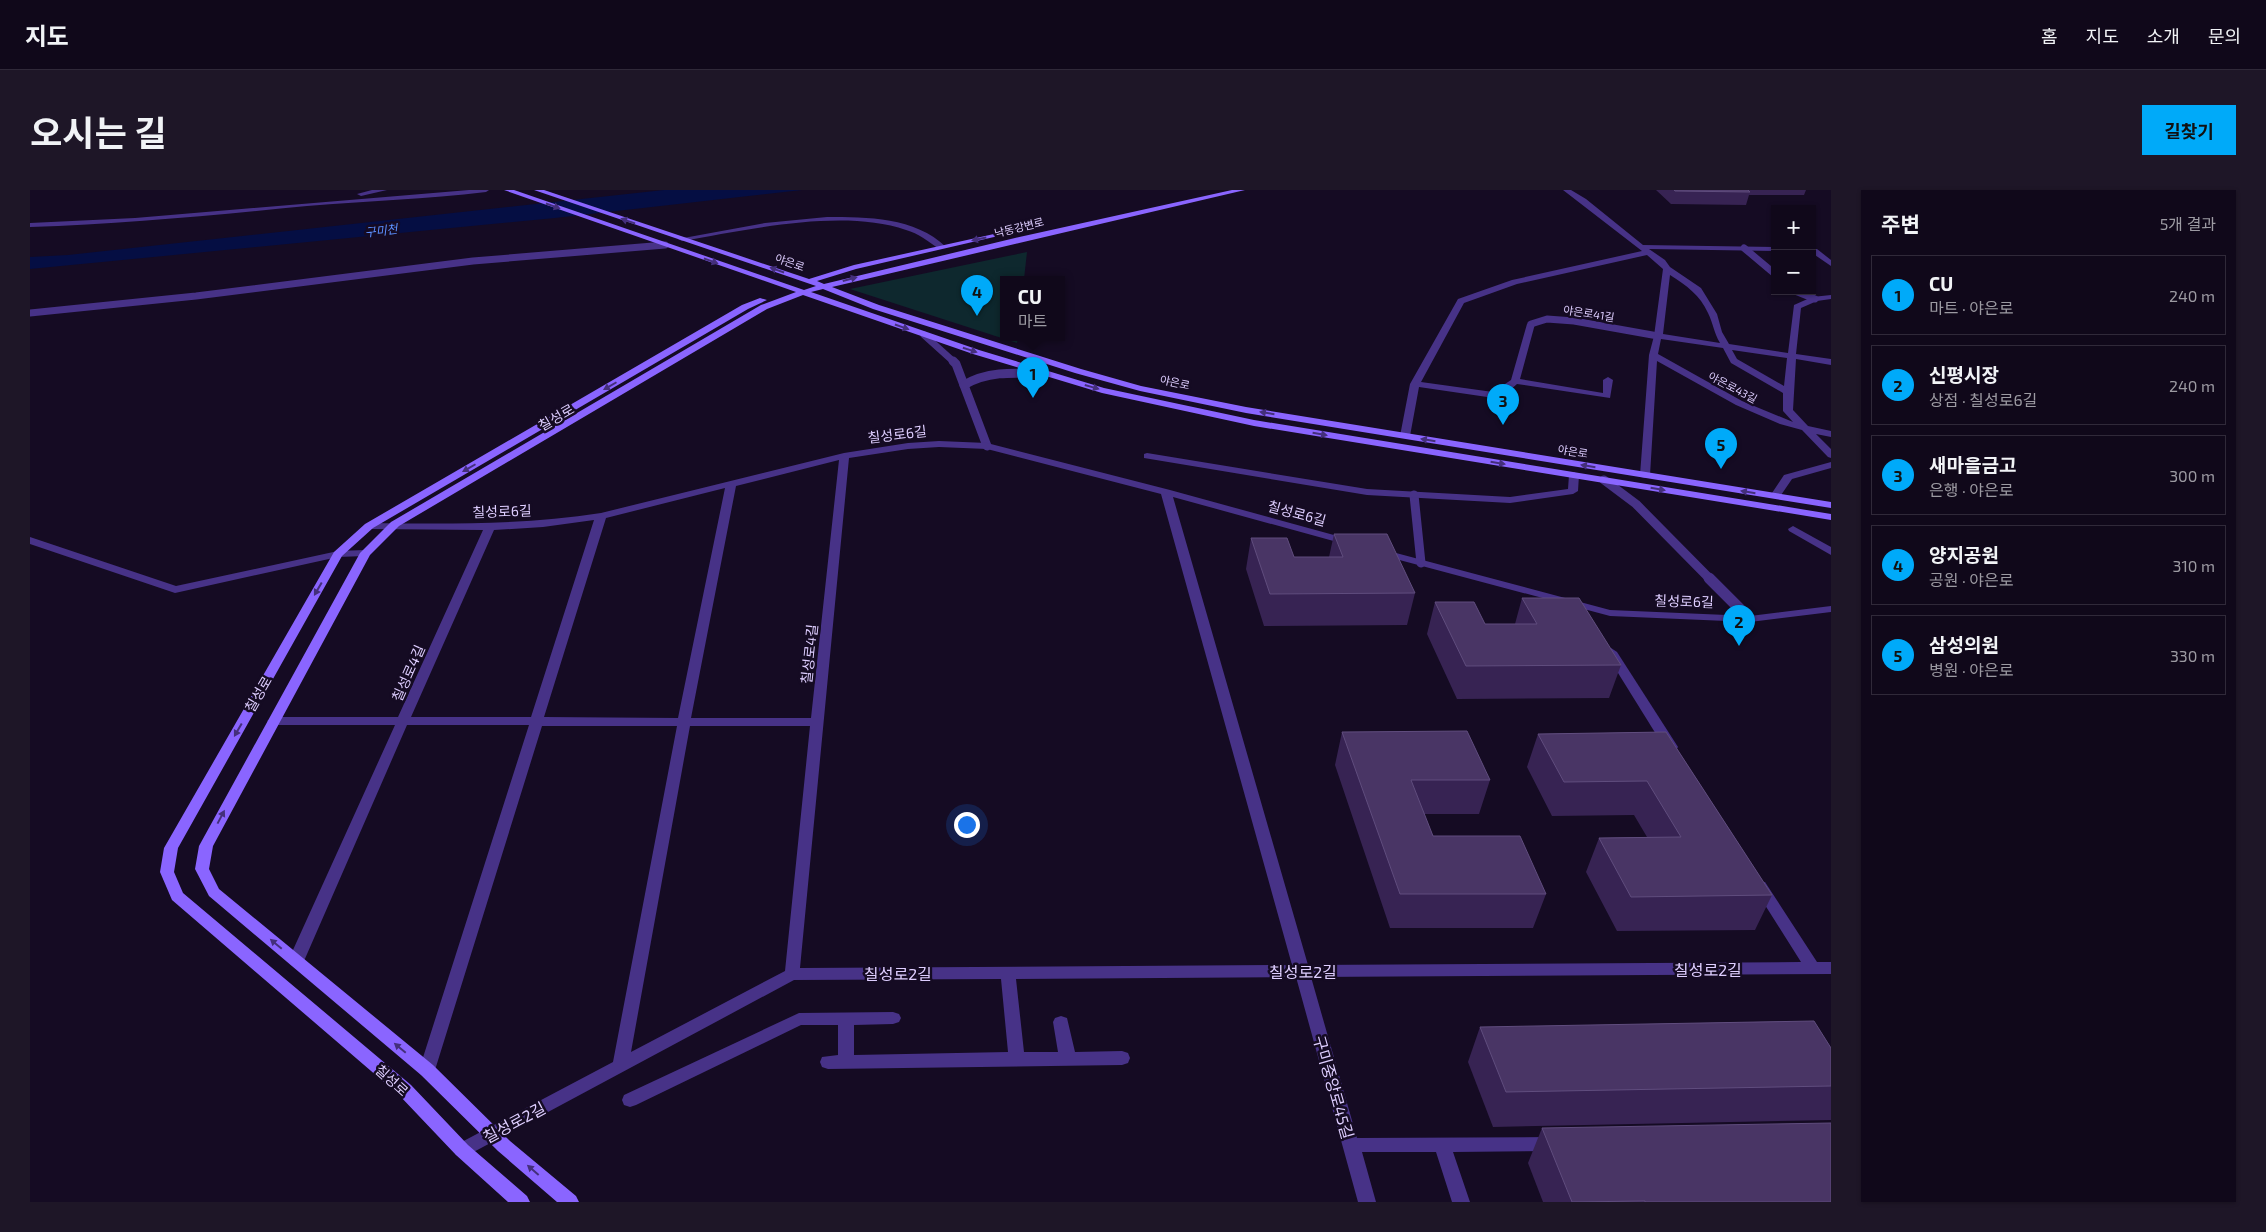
<!DOCTYPE html>
<html lang="ko">
<head>
<meta charset="utf-8">
<style>
	:root { --surface:#10081a; --page:#1e1627; --text:#f1f3f6; --muted:#9c9aa2; --line:#302939; --accent:#00aaf9 }
	body { margin:0; font-family:"Exo 2","Noto Sans KR",sans-serif; background:var(--page); color:var(--text) }
	.controls { position:absolute; right:15px; top:15px; display:grid; overflow:hidden; border-radius:0px; box-shadow:0 1px 4px #0004 }
	.controls button { width:45px; height:45px; display:grid; place-items:center; padding:0; border:0; border-bottom:1px solid var(--line); background:var(--surface); color:var(--text); font:25px sans-serif }
	.you { position:absolute; left:936px; top:634px; width:18px; height:18px; margin:-12px; border:4px solid #fff; border-radius:50%; background:#1a73e8; box-shadow:0 0 0 8px #1a73e833 }
	.badge { display:grid; place-items:center; width:32px; height:32px; border-radius:50%; background:var(--accent); color:#111; font-size:16px; font-weight:700 }
	.pin { position:absolute; translate:-50% -41px; filter:drop-shadow(0 1px 2px #0008) }
	.pin::after { content:''; position:absolute; top:26px; width:18px; height:15px; background:inherit; clip-path:polygon(0 0,100% 0,50% 100%) }
	.popup { position:absolute; left:970px; top:86px; width:65px; height:65px; box-sizing:border-box; display:grid; place-content:center; border-radius:0px; background:var(--surface); filter:drop-shadow(0 1px 4px #0005); font-size:16px; white-space:nowrap; color:var(--muted) }
	.popup b { font-size:19px; color:var(--text) }
	.popup::after { content:''; position:absolute; left:50%; top:100%; margin-left:-10px; border:10px solid transparent; border-top-color:var(--surface) }
	.list { margin:0; padding:0; list-style:none }
	h2 { display:flex; justify-content:space-between; align-items:center; height:65px; margin:0; padding:0 20px; font-size:21px }
	h2 small { font-size:16px; font-weight:400; color:var(--muted) }
	.list li { display:grid; grid-template-columns:32px 1fr auto; gap:15px; align-items:center; box-sizing:border-box; height:80px; margin:0 10px 10px; padding:0 10px; border:1px solid var(--line); border-radius:0px }
	.list b { display:block; font-size:19px; white-space:nowrap }
	.list p { margin:0; font-size:16px; white-space:nowrap; color:var(--muted) }
	.list em { font-size:16px; font-style:normal; color:var(--muted) }
	.map { position:relative; flex:none; width:1801px; height:1012px; overflow:hidden; border-radius:0px }
	header { display:flex; align-items:center; gap:30px; box-sizing:border-box; height:70px; padding:0 25px; background:var(--surface); border-bottom:1px solid var(--line) }
	header strong { font-size:24px }
	nav { display:flex; gap:28px; margin-inline-start:auto; font-size:18px }
	.intro { display:flex; align-items:center; justify-content:space-between; box-sizing:border-box; height:120px; padding:0 30px }
	h1 { margin:0; font-size:35px }
	.button { padding:12px 22px; border-radius:0px; background:var(--accent); color:#111; font-size:18px; font-weight:700 }
	main { display:flex; gap:30px; padding:0 30px }
	aside { flex:1; background:var(--surface); border-radius:0px; box-shadow:0 1px 4px #0004 }
	.map>svg:first-child { display:block }
	.green { fill:#0e282e }
	.water { fill:#050e43 }
	.lines { fill:none; stroke-linecap:round; stroke-linejoin:round }
	.lane-far2 { stroke:#473287; stroke-width:7 }
	.lane-far1 { stroke:#473287; stroke-width:9 }
	.lane { stroke:#473287; stroke-width:11 }
	.street { fill:#473287; fill-rule:evenodd }
	.secondary { fill:#8a65ff; fill-rule:evenodd }
	.wall { fill:#372353 }
	.building { fill:#493565; stroke:#604d7e }
	.oneway { fill:#442f7b }
	.labels { text-anchor:middle; dominant-baseline:central; stroke-width:5; stroke-linejoin:round; paint-order:stroke }
	.far-street-label { font-size:11px; fill:#deceff; stroke:#150b23 }
	.far-water-label { font-size:12px; font-style:italic; fill:#5c90ff; stroke:#150b23 }
	.street-label { font-size:14px; fill:#deceff; stroke:#150b23 }
	.near-street-label { font-size:16px; fill:#deceff; stroke:#150b23 }
</style>
</head>
<body>
<header>
<strong>지도</strong>
<nav><a>홈</a><a>지도</a><a>소개</a><a>문의</a></nav>
</header>
<div class="intro"><h1>오시는 길</h1><a class="button">길찾기</a></div>
<main>
<div class="map">
<svg width="1801" height="1012" viewBox="0 0 1801 1012">
	<rect width="100%" height="100%" fill="#150b23"/>
	<path class="green" d="M997,62L994,89H974V147H988L987,153L820,99Z"/>
	<path class="water" d="M634,0H772L525,28L0,79V67L38,65Z"/>
	<g class="lines">
		<g class="lane-far2">
			<path d="M1714,58L1745,84"/>
			<path d="M1765,101L1785,109"/>
			<path d="M0,123L166,106L443,71L635,55"/>
			<path d="M1501,134L1517,129L1544,131L1628,146"/>
			<path d="M894,145L924,172"/>
		</g>
		<g class="lane-far1">
			<path d="M923,171L926,174L957,256"/>
			<path d="M934,195C959,180 987,183 1015,184"/>
			<path d="M1574,290L1606,314L1680,389"/>
			<path d="M1384,305L1391,373"/>
		</g>
		<path class="lane" d="M1679,388L1720,429"/>
		<g class="street">
			<path d="M342,0H357L331,6L327,4Z"/>
			<path d="M439,0H459L456,2C397,9 337,11 277,16C185,25 93,34 0,37V33L105,28Z"/>
			<path d="M1533,0H1541L1556,9L1613,55L1745,57V61L1619,59L1635,70L1640,77L1671,98L1687,124L1692,142L1699,154L1758,163L1764,115L1782,107L1801,105V109L1787,111L1771,118L1766,164L1801,169V175L1766,169L1763,220L1778,236L1801,241V247L1786,244L1801,259V268L1798,267L1772,240L1750,234L1706,215L1627,171L1620,285L1615,288L1611,287L1610,285L1619,165L1624,146L1633,79L1617,65L1487,94L1434,113L1391,192L1463,202L1481,190L1497,134L1501,131L1505,134L1490,189L1573,203V190L1578,187L1583,190L1580,208L1487,194L1479,201L1464,208L1389,197L1380,246L1378,248H1372L1370,246L1380,194L1428,109L1482,90L1612,61ZM1640,85C1657,96 1670,105 1678,123C1683,133 1684,143 1690,153L1633,144ZM1631,149L1693,158L1701,173L1753,203V221L1763,232L1712,211L1628,164ZM1702,160L1757,168L1754,196L1707,169Z"/>
			<path d="M797,27C837,27 885,27 916,57L909,59C899,52 888,43 876,40C812,18 717,40 652,51L648,49L735,33Z"/>
			<path d="M1782,59H1787L1801,70V76L1782,63Z"/>
			<path d="M909,251L957,253L1140,300L1322,350L1323,352L1322,354L1318,355L1143,307L1278,775L1771,772L1723,696L1725,692H1735L1787,772H1801V784L1281,787L1327,948L1521,947L1527,949L1530,954L1527,959L1521,961L1423,962L1440,1012H1422L1406,962H1332L1346,1012H1328L1266,787L986,789L994,862H1028L1023,832L1025,828L1031,826L1037,828L1045,862L1092,861L1098,863L1100,868L1098,873L1092,875L798,879L792,877L790,872L792,867L808,865V835H771L606,915L600,917L594,915L592,910L594,905L769,823L863,822L869,824L871,828L869,832L863,834L824,835V865L978,862L971,789L764,790L438,965L432,967L426,965L423,960L426,955L583,872L647,536H512L405,880L403,885L397,887L391,885L389,880L499,535H377L274,771L271,775L266,777L261,775L258,771L365,535H243L237,531L243,527H368L453,340L339,339L334,336L339,333C417,334 494,335 571,323L814,263L878,253ZM909,257L957,259L1131,304L1262,775L770,778L819,268L878,259ZM809,270L781,528H661L706,296ZM695,298L648,528L514,527L576,328ZM564,330L501,527H381L464,340L513,337ZM660,536H780L755,781L601,862Z"/>
			<path d="M1117,263L1337,299L1480,307L1538,299L1539,285L1544,282L1549,285L1548,301L1543,304L1480,313L1337,305L1114,268V264Z"/>
			<path d="M1801,272V278L1762,289L1749,308H1741L1740,306L1754,285Z"/>
			<path d="M1763,336L1801,357V365L1759,341L1758,339Z"/>
			<path d="M0,347L146,396L308,361L335,360L340,363L335,366L308,367L145,403L0,354Z"/>
			<path d="M1351,359L1580,420L1720,426L1801,416V422L1720,432L1580,426L1347,364L1346,362Z"/>
			<path d="M1581,458L1587,462L1648,557L1646,560L1641,561L1634,557L1575,462Z"/>
		</g>
		<g class="secondary">
			<path d="M474,0H484L774,100L786,96L504,0H514L779,89L824,75L973,42L977,44L826,79L787,91L794,94L985,48L1202,0H1215L802,97L849,115L1051,179L1111,196L1216,217L1801,312V318L1216,223L1110,201L1045,183L843,119L793,99L781,102L949,160L1074,198L1224,230L1801,324V330L1224,236L1072,203L943,164L773,105L737,119L369,336L340,365L183,656L179,679L189,699L403,875L480,951L546,1006L549,1012H527L468,961L391,885L179,706L165,679L169,656L330,363L361,332L731,115L766,102Z"/>
			<path d="M730,108L737,110L718,119L343,338L312,366L148,658L144,682L153,703L381,895L438,955L497,1006L500,1012H478L426,965L369,905L142,710L130,682L134,658L304,362L335,334L712,115Z"/>
		</g>
	</g>
	<g class="wall">
		<path d="M1626,0H1776L1774,5H1719L1716,15L1641,14Z"/>
		<path d="M1304,344L1385,403L1377,435L1234,436L1216,379L1221,348L1264,367H1299Z"/>
		<path d="M1492,408L1591,475L1579,508L1427,509L1397,444L1405,412L1455,434H1485Z"/>
		<path d="M1312,542L1460,590L1449,624H1394L1403,646L1516,704L1503,738H1360L1305,575Z"/>
		<path d="M1636,542L1742,705L1725,740L1587,741L1556,682L1569,648L1617,647L1604,625L1522,626L1497,577L1508,544Z"/>
		<path d="M1450,837L1801,858V930L1463,937L1438,872Z"/>
		<path d="M1512,938L1801,1012H1513L1498,973Z"/>
	</g>
	<g class="building">
		<path d="M1644,0H1718L1720,2L1645,1Z"/>
		<path d="M1304,344H1357L1385,403L1240,404L1221,348H1257L1264,367H1313Z"/>
		<path d="M1492,408H1549L1591,475L1436,476L1405,412H1444L1455,434H1507Z"/>
		<path d="M1437,541L1460,590H1381L1403,646H1490L1516,704H1370L1312,542Z"/>
		<path d="M1636,542L1742,705L1601,707L1569,648L1651,647L1617,591L1534,592L1508,544Z"/>
		<path d="M1784,831L1801,858V896L1476,902L1450,837Z"/>
		<path d="M1801,933V1012H1615V1011L1542,1012L1512,938Z"/>
	</g>
	<defs><path id="oneway-solid" d="M-6-.8H1V-3.2L6.5 0L1 3.2V.8H-6Z" transform="scale(1.25)"/></defs>
	<g class="oneway">
		<use href="#oneway-solid" transform="translate(523 16) rotate(19)"/>
		<use href="#oneway-solid" transform="translate(598 31) rotate(-161)"/>
		<use href="#oneway-solid" transform="translate(949 49) rotate(168)"/>
		<use href="#oneway-solid" transform="translate(681 71) rotate(19)"/>
		<use href="#oneway-solid" transform="translate(747 80) rotate(-161)"/>
		<use href="#oneway-solid" transform="translate(820 89) rotate(-15)"/>
		<use href="#oneway-solid" transform="translate(872 137) rotate(19)"/>
		<use href="#oneway-solid" transform="translate(940 160) rotate(18)"/>
		<use href="#oneway-solid" transform="translate(580 196) rotate(150)"/>
		<use href="#oneway-solid" transform="translate(1062 197) rotate(16)"/>
		<use href="#oneway-solid" transform="translate(1237 223) rotate(-171)"/>
		<use href="#oneway-solid" transform="translate(1290 244) rotate(10)"/>
		<use href="#oneway-solid" transform="translate(1398 250) rotate(-171)"/>
		<use href="#oneway-solid" transform="translate(1468 273) rotate(9)"/>
		<use href="#oneway-solid" transform="translate(1558 276) rotate(-171)"/>
		<use href="#oneway-solid" transform="translate(439 278) rotate(150)"/>
		<use href="#oneway-solid" transform="translate(1628 299) rotate(10)"/>
		<use href="#oneway-solid" transform="translate(1718 302) rotate(-171)"/>
		<use href="#oneway-solid" transform="translate(288 399) rotate(120)"/>
		<use href="#oneway-solid" transform="translate(208 540) rotate(120)"/>
		<use href="#oneway-solid" transform="translate(191 627) rotate(-62)"/>
		<use href="#oneway-solid" transform="translate(246 754) rotate(-140)"/>
		<use href="#oneway-solid" transform="translate(370 858) rotate(-140)"/>
		<use href="#oneway-solid" transform="translate(503 980) rotate(-139)"/>
	</g>
	<g class="labels">
		<g class="far-street-label">
			<text transform="translate(989 37) rotate(-14)">낙동강변로</text>
			<text transform="translate(760 72) rotate(19)">야은로</text>
			<text transform="translate(1559 123) rotate(9)">야은로41길</text>
			<text transform="translate(1145 192) rotate(12)">야은로</text>
			<text transform="translate(1703 197) rotate(28)">야은로43길</text>
			<text transform="translate(1543 261) rotate(9)">야은로</text>
		</g>
		<g class="far-water-label">
			<text transform="translate(351 40) rotate(-7)">구미천</text>
		</g>
		<g class="street-label">
			<text transform="translate(526 227) rotate(-30)">칠성로</text>
			<text transform="translate(867 244) rotate(-7)">칠성로6길</text>
			<text transform="translate(472 321) rotate(-2)">칠성로6길</text>
			<text transform="translate(1267 323) rotate(15)">칠성로6길</text>
			<text transform="translate(1654 411) rotate(2)">칠성로6길</text>
			<text transform="translate(779 464) rotate(-84)">칠성로4길</text>
			<text transform="translate(378 483) rotate(-66)">칠성로4길</text>
			<text transform="translate(228 504) rotate(-60)">칠성로</text>
			<text transform="translate(362 890) rotate(42)">칠성로</text>
		</g>
		<g class="near-street-label">
			<text x="1678" y="779">칠성로2길</text>
			<text x="1273" y="781">칠성로2길</text>
			<text x="868" y="783">칠성로2길</text>
			<text transform="translate(1304 897) rotate(74)">구미중앙로45길</text>
			<text transform="translate(484 932) rotate(-28)">칠성로2길</text>
		</g>
	</g>
</svg>
<div class="controls">
<button>+</button>
<button>−</button>
</div>
<div class="you"></div>
<div class="pin badge" style="left:1003px;top:208px">1</div>
<div class="popup"><b>CU</b>마트</div>
<div class="pin badge" style="left:1709px;top:456px">2</div>
<div class="pin badge" style="left:1473px;top:235px">3</div>
<div class="pin badge" style="left:947px;top:126px">4</div>
<div class="pin badge" style="left:1691px;top:279px">5</div>
</div>
<aside>
<h2>주변<small>5개 결과</small></h2>
<ul class="list">
<li><span class="badge">1</span><div><b>CU</b><p>마트 · 야은로</p></div><em>240 m</em></li>
<li><span class="badge">2</span><div><b>신평시장</b><p>상점 · 칠성로6길</p></div><em>240 m</em></li>
<li><span class="badge">3</span><div><b>새마을금고</b><p>은행 · 야은로</p></div><em>300 m</em></li>
<li><span class="badge">4</span><div><b>양지공원</b><p>공원 · 야은로</p></div><em>310 m</em></li>
<li><span class="badge">5</span><div><b>삼성의원</b><p>병원 · 야은로</p></div><em>330 m</em></li>
</ul>
</aside>
</main>
</body>
</html>
